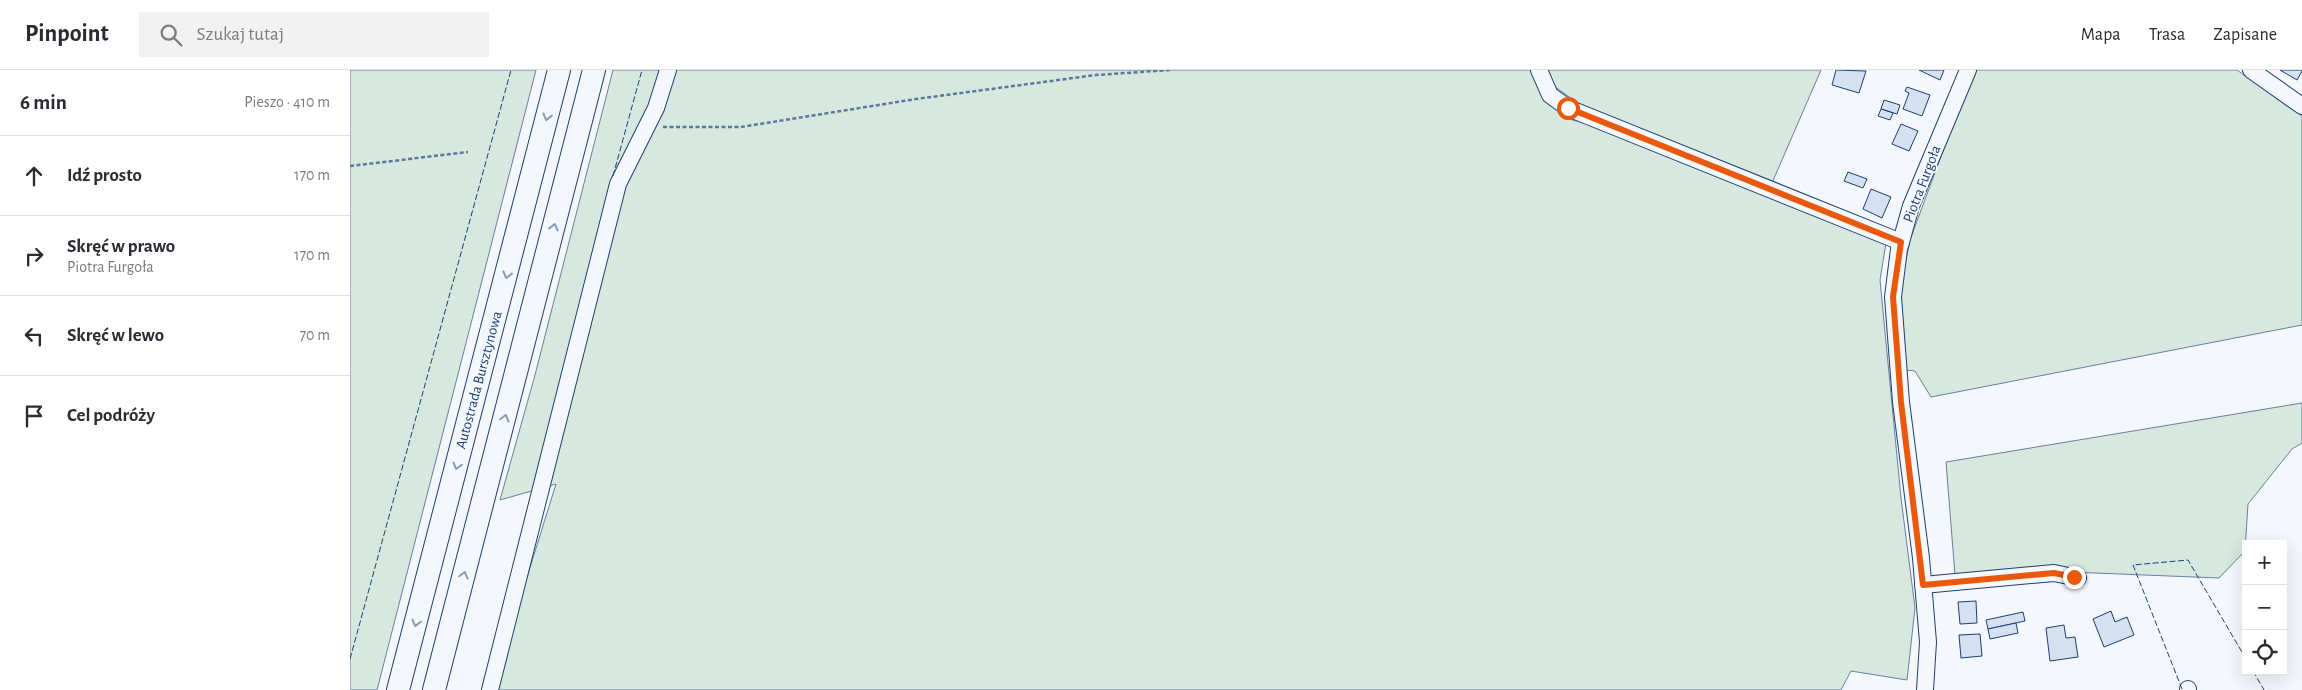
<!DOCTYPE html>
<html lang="pl">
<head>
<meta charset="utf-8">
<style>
	:root { --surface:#fff; --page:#f2f2f3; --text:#2b2b33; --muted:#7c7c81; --line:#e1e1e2 }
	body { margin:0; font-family:"Alegreya Sans",sans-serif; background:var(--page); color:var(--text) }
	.controls { position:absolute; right:15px; bottom:15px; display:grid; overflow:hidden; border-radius:0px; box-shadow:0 5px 20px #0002 }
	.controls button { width:45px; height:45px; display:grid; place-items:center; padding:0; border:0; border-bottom:1px solid var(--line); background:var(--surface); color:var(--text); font:25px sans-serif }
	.stop { position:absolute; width:15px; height:15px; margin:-11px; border:4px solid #ea580c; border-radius:50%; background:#fff }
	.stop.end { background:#ea580c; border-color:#fff; box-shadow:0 1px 5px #0008 }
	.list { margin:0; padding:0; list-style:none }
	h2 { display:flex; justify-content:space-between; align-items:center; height:65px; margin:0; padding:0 20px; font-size:21px }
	h2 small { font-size:16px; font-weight:400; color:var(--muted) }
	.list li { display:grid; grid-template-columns:32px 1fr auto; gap:15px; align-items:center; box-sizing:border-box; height:80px; padding:0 20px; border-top:1px solid var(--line) }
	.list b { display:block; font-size:19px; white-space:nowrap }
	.list p { margin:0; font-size:16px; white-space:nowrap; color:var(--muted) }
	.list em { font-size:16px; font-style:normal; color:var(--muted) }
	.icon { flex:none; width:28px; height:28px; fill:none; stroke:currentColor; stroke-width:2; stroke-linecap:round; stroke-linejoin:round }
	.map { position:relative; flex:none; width:1952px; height:620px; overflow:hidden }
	header { display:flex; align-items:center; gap:30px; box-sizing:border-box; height:70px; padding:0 25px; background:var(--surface); border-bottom:1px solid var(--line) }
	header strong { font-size:24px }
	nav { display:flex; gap:28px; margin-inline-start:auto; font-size:18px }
	.search { width:350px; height:45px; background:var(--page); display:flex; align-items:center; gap:12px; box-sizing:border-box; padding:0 18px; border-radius:0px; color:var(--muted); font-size:19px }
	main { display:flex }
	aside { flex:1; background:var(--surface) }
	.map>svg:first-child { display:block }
	.green { fill:#d7e8df; stroke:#687fa3 }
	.building { fill:#d5e0f0; stroke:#1d3f73 }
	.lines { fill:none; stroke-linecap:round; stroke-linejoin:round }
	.minor-casing { stroke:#1d3f73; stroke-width:18 }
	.highway-casing { stroke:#1d3f73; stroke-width:24 }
	.path { stroke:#5e769c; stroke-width:2.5; stroke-dasharray:4 2.5; stroke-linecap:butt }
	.minor { stroke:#f4f7fb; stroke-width:16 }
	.highway { stroke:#f4f7fb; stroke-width:22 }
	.fence { stroke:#1d3f73; stroke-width:1; stroke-dasharray:6 2.5; stroke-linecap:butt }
	.oneway { stroke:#889bb7 }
	.route { stroke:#ea580c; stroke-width:6 }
	.labels { text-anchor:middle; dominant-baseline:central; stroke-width:4; stroke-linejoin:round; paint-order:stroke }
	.street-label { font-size:15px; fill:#1d3f73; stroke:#f4f7fb }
</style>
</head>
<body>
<header>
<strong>Pinpoint</strong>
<div class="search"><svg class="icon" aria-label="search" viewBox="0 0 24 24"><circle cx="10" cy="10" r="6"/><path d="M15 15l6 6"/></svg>Szukaj tutaj</div>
<nav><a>Mapa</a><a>Trasa</a><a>Zapisane</a></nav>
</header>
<main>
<aside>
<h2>6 min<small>Pieszo · 410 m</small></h2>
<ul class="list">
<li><svg class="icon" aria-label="ahead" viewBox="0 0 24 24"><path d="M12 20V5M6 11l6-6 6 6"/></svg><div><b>Idź prosto</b></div><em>170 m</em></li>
<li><svg class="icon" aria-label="right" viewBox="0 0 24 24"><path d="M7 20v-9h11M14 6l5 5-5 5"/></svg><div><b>Skręć w prawo</b><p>Piotra Furgoła</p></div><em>170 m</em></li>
<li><svg class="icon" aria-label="left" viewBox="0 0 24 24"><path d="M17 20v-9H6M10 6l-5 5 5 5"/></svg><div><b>Skręć w lewo</b></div><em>70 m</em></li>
<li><svg class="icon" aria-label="arrive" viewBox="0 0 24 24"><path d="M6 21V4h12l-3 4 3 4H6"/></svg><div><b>Cel podróży</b></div></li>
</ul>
</aside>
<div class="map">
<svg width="1952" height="620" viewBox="0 0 1952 620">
	<rect width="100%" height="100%" fill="#f4f7fb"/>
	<g class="green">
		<path d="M0,0H186L27,620H0Z"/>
		<path d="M263,0H1471L1422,113L1226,32L1197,11L1191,25L1219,49L1246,56L1536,173L1530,210L1551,428L1565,538L1557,610L1501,601L1491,620H142L206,414L150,430L185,305Z"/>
		<path d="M1623,0H1887L1952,46V255L1581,327L1565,301L1555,300L1548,230L1560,170Z"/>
		<path d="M1952,333V373L1942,379L1898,434L1895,481L1869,508L1720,502L1605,505L1596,392Z"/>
	</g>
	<g class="building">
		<path d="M1486,0L1516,1L1509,23L1482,15Z"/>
		<path d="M1569,0H1594L1590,10Z"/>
		<path d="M1930,0H1952V1L1947,10Z"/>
		<path d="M1557,17L1580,25L1572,46L1553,39L1559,23L1555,21Z"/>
		<path d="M1534,30L1550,35L1547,44L1531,39Z"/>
		<path d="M1531,39L1543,43L1540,50L1528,46Z"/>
		<path d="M1551,54L1568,61L1559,81L1542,74Z"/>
		<path d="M1498,102L1517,109L1513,118L1494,111Z"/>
		<path d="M1521,119L1541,127L1532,148L1513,139Z"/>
		<path d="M1626,531L1627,553L1610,554L1608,532Z"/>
		<path d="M1761,541L1765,552L1777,547L1784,565L1754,577L1743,549Z"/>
		<path d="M1673,542L1675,551L1638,559L1636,550Z"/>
		<path d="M1666,553L1668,563L1640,569L1638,559Z"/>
		<path d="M1714,555L1716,568L1725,567L1728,587L1700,591L1696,558Z"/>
		<path d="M1630,564L1632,586L1611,588L1609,565Z"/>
	</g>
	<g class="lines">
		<defs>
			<g id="minor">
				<path d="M1189,0L1200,25L1218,38L1551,172"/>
				<path d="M1901,0L1952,36"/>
				<path d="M1573,515L1704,503L1728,508"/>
				<path d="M1838,619V620"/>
				<path d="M140,620L268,114L306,38L318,0"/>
				<path d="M1575,620L1578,572L1571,488L1551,332L1543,227L1549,179L1561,136L1618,0"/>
			</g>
			<g id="highway">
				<path d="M48,620L209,0"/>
				<path d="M84,620L244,0"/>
			</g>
		</defs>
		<use href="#minor" class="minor-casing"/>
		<use href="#highway" class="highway-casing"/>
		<g class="path">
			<path d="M313,57H391L566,29L746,5L820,0"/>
			<path d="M0,96L118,82"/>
		</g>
		<use href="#minor" class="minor"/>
		<use href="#highway" class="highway"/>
		<g class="fence">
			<path d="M263,106L292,0"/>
			<path d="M0,589L161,0"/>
			<path d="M1903,601L1914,620"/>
			<path d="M1832,619L1783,495L1838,490L1896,589"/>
		</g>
	</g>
	<defs><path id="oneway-chevron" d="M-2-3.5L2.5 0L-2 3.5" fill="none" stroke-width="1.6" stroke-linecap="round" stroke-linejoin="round" transform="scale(1.25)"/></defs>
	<g class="oneway">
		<use href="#oneway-chevron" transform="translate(197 47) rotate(104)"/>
		<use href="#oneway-chevron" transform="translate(204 157) rotate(-76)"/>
		<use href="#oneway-chevron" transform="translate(157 205) rotate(104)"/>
		<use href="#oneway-chevron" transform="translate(155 348) rotate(-75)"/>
		<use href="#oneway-chevron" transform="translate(107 396) rotate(105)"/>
		<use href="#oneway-chevron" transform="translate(114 505) rotate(-75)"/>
		<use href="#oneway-chevron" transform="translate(66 553) rotate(105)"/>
	</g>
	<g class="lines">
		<path class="route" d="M1218,38L1551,172L1543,227L1551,332L1573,515L1704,503L1724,507"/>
	</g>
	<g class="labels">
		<g class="street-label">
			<text transform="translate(1572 114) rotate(-69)">Piotra Furgoła</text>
			<text transform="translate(129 310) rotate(-75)">Autostrada Bursztynowa</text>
		</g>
	</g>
</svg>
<div class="controls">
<button>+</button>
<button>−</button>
<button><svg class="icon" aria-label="locate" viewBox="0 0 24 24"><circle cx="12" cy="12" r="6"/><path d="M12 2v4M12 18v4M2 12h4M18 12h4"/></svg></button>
</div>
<div class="stop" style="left:1218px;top:38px"></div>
<div class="stop end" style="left:1724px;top:507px"></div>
</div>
</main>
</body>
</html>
